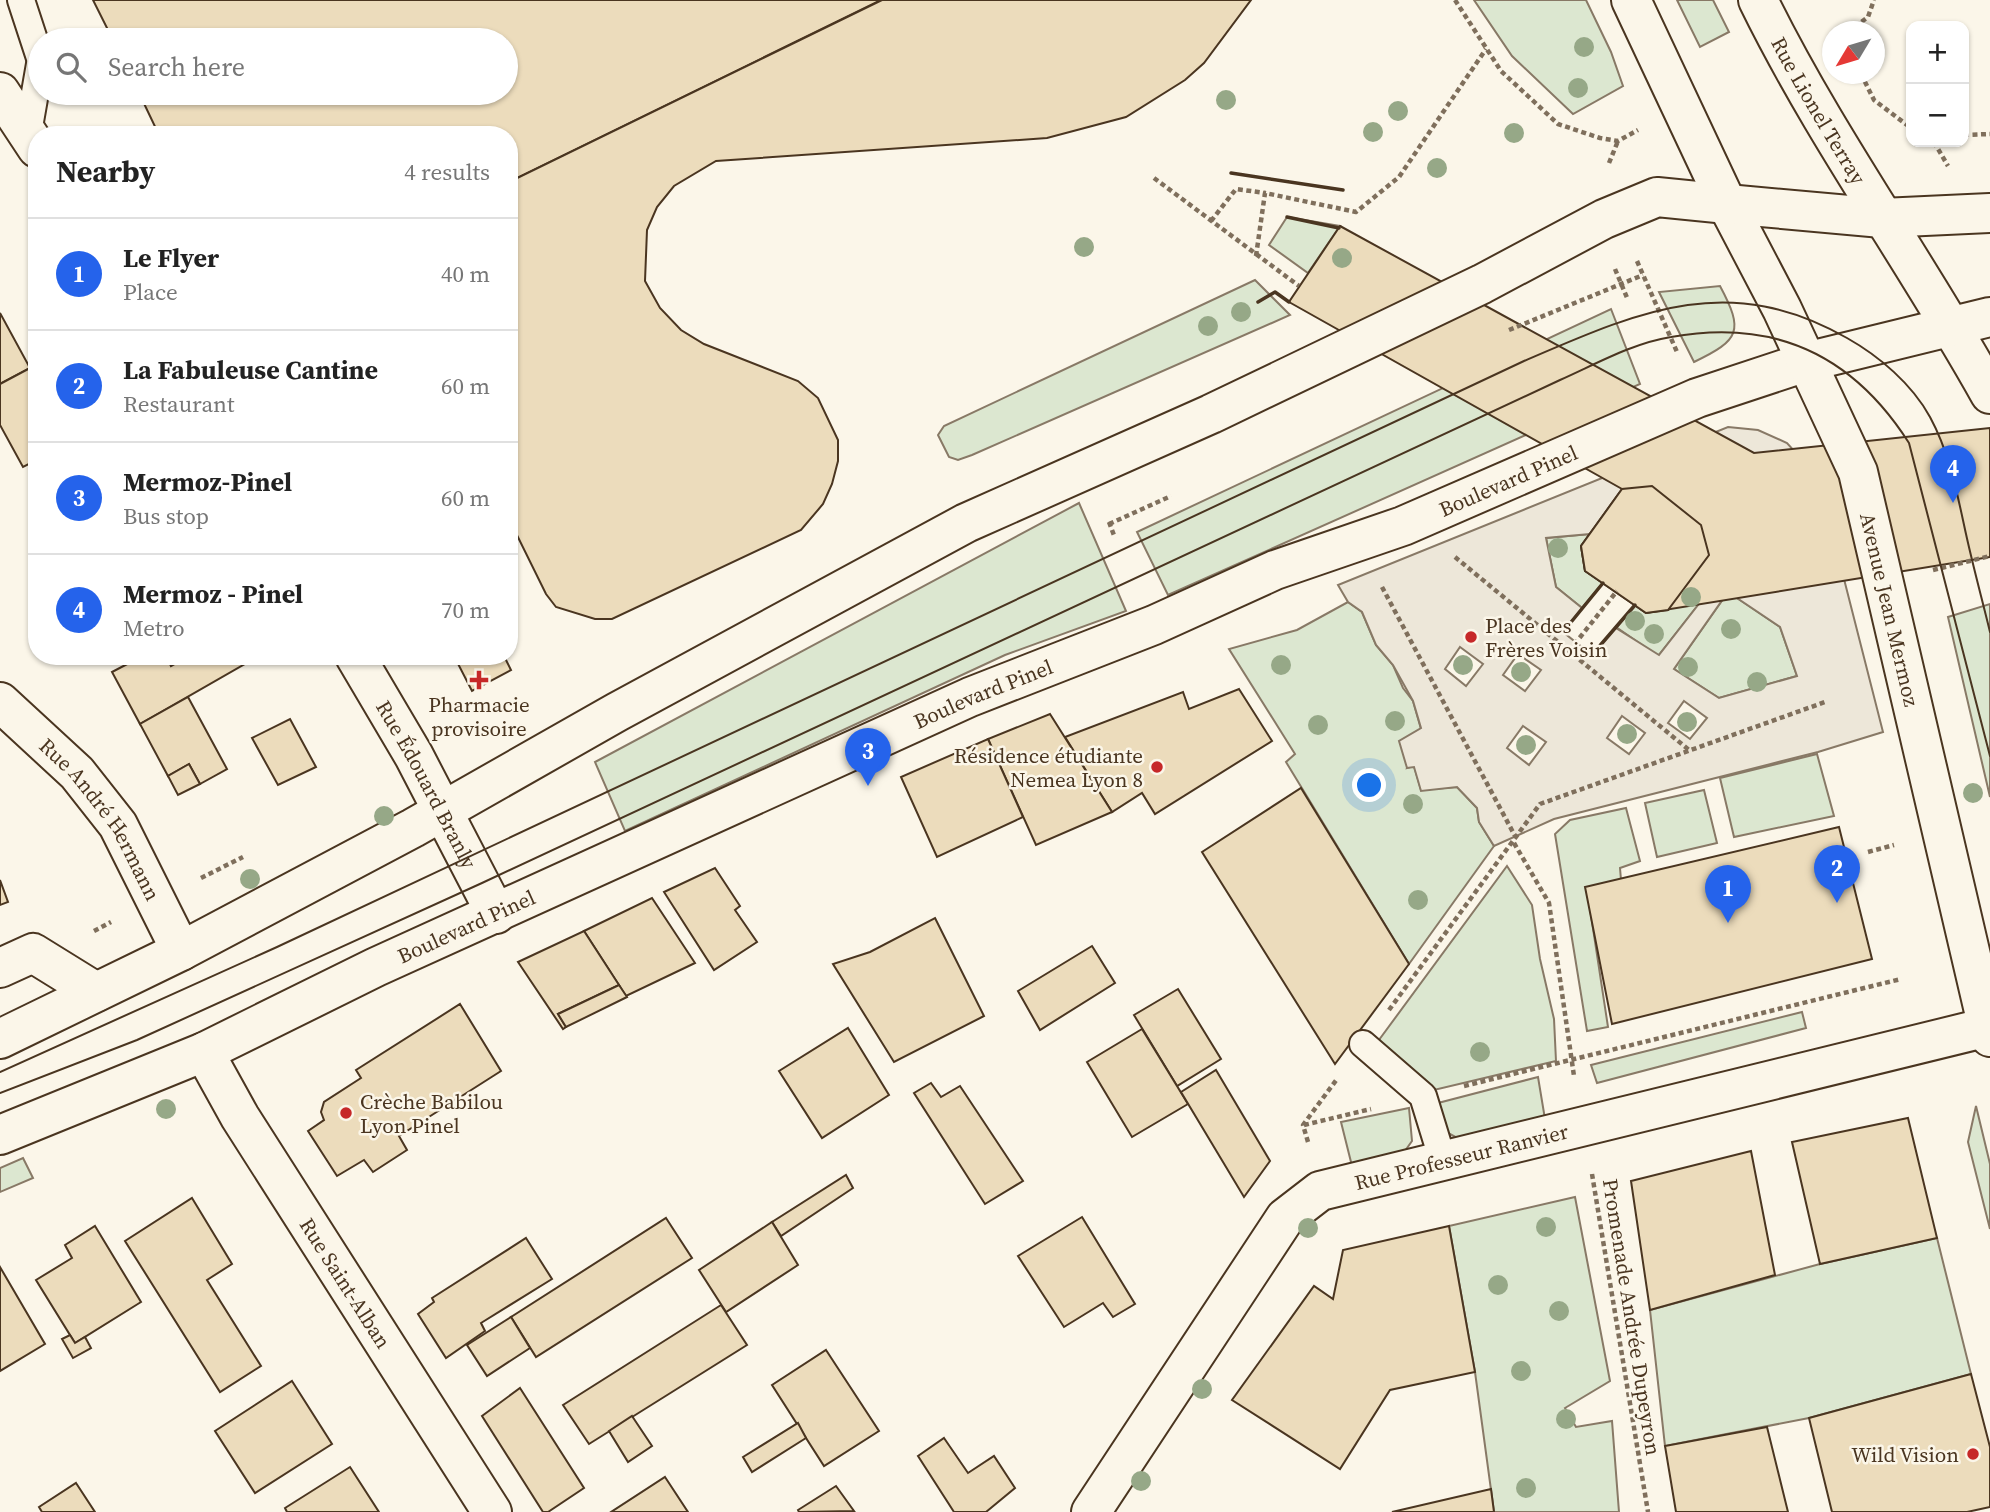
<!DOCTYPE html>
<html lang="en">
<head>
<meta charset="utf-8">
<style>
	:root { --surface:#fff; --page:#f6f6f6; --text:#222; --muted:#767676; --line:#e0e0e0; --accent:#2563eb }
	body { margin:0; font-family:"Source Serif 4",serif; background:var(--page); color:var(--text) }
	.controls { position:absolute; right:21px; top:21px; display:grid; overflow:hidden; border-radius:14px; box-shadow:0 2px 5px #0004 }
	.controls button { width:63px; height:63px; display:grid; place-items:center; padding:0; border:0; border-bottom:2px solid var(--line); background:var(--surface); color:var(--text); font:35px sans-serif }
	.compass { position:absolute; left:1822px; top:21px; width:63px; height:63px; border-radius:50%; background:var(--surface); box-shadow:0 2px 5px #0004; rotate:232deg }
	.you { position:absolute; left:1370px; top:786px; width:24px; height:24px; margin:-18px; border:5px solid #fff; border-radius:50%; background:#1a73e8; box-shadow:0 0 0 10px #1a73e833 }
	.badge { display:grid; place-items:center; width:46px; height:46px; border-radius:50%; background:var(--accent); color:#fff; font-size:23px; font-weight:700 }
	.pin { position:absolute; translate:-50% -58px; filter:drop-shadow(0 2px 4px #0008) }
	.pin::after { content:''; position:absolute; top:37px; width:24px; height:21px; background:inherit; clip-path:polygon(0 0,100% 0,50% 100%) }
	.list { margin:0; padding:0; list-style:none }
	h2 { display:flex; justify-content:space-between; align-items:center; height:91px; margin:0; padding:0 28px; font-size:30px }
	h2 small { font-size:23px; font-weight:400; color:var(--muted) }
	.list li { display:grid; grid-template-columns:46px 1fr auto; gap:21px; align-items:center; box-sizing:border-box; height:112px; padding:0 28px; border-top:2px solid var(--line) }
	.list b { display:block; font-size:26px; white-space:nowrap }
	.list p { margin:0; font-size:23px; white-space:nowrap; color:var(--muted) }
	.list em { font-size:23px; font-style:normal; color:var(--muted) }
	.icon { flex:none; width:38px; height:38px; fill:none; stroke:currentColor; stroke-width:2; stroke-linecap:round; stroke-linejoin:round }
	.map { position:relative; flex:none; width:1990px; height:1512px; overflow:hidden }
	.search { position:absolute; background:var(--surface); box-shadow:0 2px 5px #0004; left:28px; top:28px; width:490px; height:77px; display:flex; align-items:center; gap:18px; box-sizing:border-box; padding:0 24px; border-radius:38px; color:var(--muted); font-size:26px }
	.panel { position:absolute; background:var(--surface); box-shadow:0 2px 5px #0004; left:28px; top:126px; width:490px; height:539px; border-radius:28px }
	.map>svg:first-child { display:block }
	.green { fill:#dce7d0; stroke:#887966; stroke-width:2 }
	.parking { fill:#ede7d9; stroke:#887966; stroke-width:2; fill-rule:evenodd }
	.building { fill:#ecdcbc; stroke:#4a3520; stroke-width:2 }
	.lines { fill:none; stroke-linecap:round; stroke-linejoin:round }
	.lane-casing { stroke:#4a3520; stroke-width:30 }
	.street-casing { stroke:#4a3520; stroke-width:42 }
	.secondary-casing { stroke:#4a3520; stroke-width:42 }
	.primary-casing { stroke:#4a3520; stroke-width:42 }
	.path { stroke:#7f6f5c; stroke-width:4.5; stroke-dasharray:5 3.5; stroke-linecap:butt }
	.lane { stroke:#fbf6e9; stroke-width:26 }
	.street { stroke:#fbf6e9; stroke-width:38 }
	.secondary { stroke:#fbf6e9; stroke-width:38 }
	.primary { stroke:#fbf6e9; stroke-width:38 }
	.tram { stroke:#4a3520; stroke-width:2 }
	.wall { stroke:#4a3520; stroke-width:3.5 }
	.tree { fill:#96a887 }
	.poi-dot { fill:#c62828; stroke:#fbf6e9; stroke-width:2.5 }
	.labels { text-anchor:middle; dominant-baseline:central; stroke-width:5; stroke-linejoin:round; paint-order:stroke }
	.street-label { font-size:21px; fill:#4a3520; stroke:#fbf6e9 }
	.poi-label { font-size:21px; fill:#4a3520; stroke:#fbf6e9; text-anchor:start }
</style>
</head>
<body>
<div class="map">
<svg width="1990" height="1512" viewBox="0 0 1990 1512">
	<rect width="100%" height="100%" fill="#fbf6e9"/>
	<g class="green">
		<path d="M1474,0H1586L1611,52L1623,86L1573,114L1512,56Z"/>
		<path d="M1677,0H1713L1729,32L1700,47Z"/>
		<path d="M1287,217L1340,226L1308,273L1269,245Z"/>
		<path d="M1255,280L1290,315L972,455L958,460L949,457L938,435L944,426Z"/>
		<path d="M1720,286C1744,331 1740,340 1694,362L1659,292Z"/>
		<path d="M1611,309L1640,384L1168,595L1137,532Z"/>
		<path d="M1079,503L1126,611L1005,655L625,831L595,762Z"/>
		<path d="M1590,534L1581,546L1585,571L1603,583L1582,608L1556,587L1546,538Z"/>
		<path d="M1716,582L1658,656L1616,627L1635,605L1646,613L1668,610Z"/>
		<path d="M1728,592L1780,627L1797,676L1719,698L1674,669Z"/>
		<path d="M1348,602L1362,612L1376,645L1393,665L1403,688L1413,701L1421,729L1407,768L1414,766L1421,790L1457,787L1477,808L1479,822L1494,846L1409,964L1286,762L1295,754L1229,649L1297,630Z"/>
		<path d="M1990,604V797L1948,617Z"/>
		<path d="M1817,754L1834,816L1734,837L1720,778Z"/>
		<path d="M1704,790L1717,843L1657,857L1645,803Z"/>
		<path d="M1626,808L1640,861L1620,868L1621,880L1587,889L1608,1027L1587,1031L1555,834L1570,820Z"/>
		<path d="M1507,866L1532,905L1540,959L1554,1019L1556,1061L1434,1090L1376,1044Z"/>
		<path d="M1802,1012L1806,1028L1597,1083L1591,1065Z"/>
		<path d="M1538,1077L1545,1119L1461,1140L1448,1133L1438,1103Z"/>
		<path d="M1976,1106L1990,1164V1229L1968,1142Z"/>
		<path d="M1409,1108L1412,1141L1402,1155L1352,1166L1341,1122Z"/>
		<path d="M23,1158L33,1178L0,1192V1168Z"/>
		<path d="M1575,1197L1610,1381L1565,1408L1576,1427L1612,1421L1619,1512H1494L1475,1372L1449,1226Z"/>
		<path d="M1937,1238L1971,1374L1809,1418L1665,1446L1650,1310L1820,1264Z"/>
	</g>
	<path class="parking" d="M1728,427L1758,430L1787,443L1818,477L1883,732L1818,752L1554,819L1494,846L1479,822L1477,808L1457,787L1421,791L1414,767L1407,768L1399,741L1421,728L1413,701L1393,665L1376,645L1362,612L1348,602L1338,585ZM1590,534L1716,582L1659,655L1616,628L1635,605L1592,655L1563,632L1582,608L1556,587L1546,538ZM1728,592L1780,627L1797,676L1719,698L1674,669ZM1460,647L1483,664L1466,686L1445,669ZM1518,654L1541,670L1525,691L1503,675ZM1684,701L1707,718L1690,739L1668,723ZM1622,716L1645,733L1629,754L1607,738ZM1523,726L1546,742L1529,765L1507,748Z"/>
	<g class="building">
		<path d="M93,0H881L509,182V135H159L139,93H506V40H113Z"/>
		<path d="M882,0H1251L1204,63L1185,80L1126,117L1047,138L716,161L674,186L657,207L647,230L645,281L660,308L681,330L704,344L798,381L818,398L838,440V461L832,484L823,504L801,530L612,619H595L556,607L546,594L509,519V182Z"/>
		<path d="M1340,226L1754,453L1990,428V557L1646,613L1585,571L1581,546L1622,489L1289,302Z"/>
		<path d="M0,313L30,368L0,384Z"/>
		<path d="M30,368L37,380V460L23,467L0,425V384Z"/>
		<path d="M1652,486L1701,525L1709,555L1668,610L1646,613L1585,571L1581,546L1622,489Z"/>
		<path d="M130,656H166L171,666L189,656L257,657L140,724L112,672L133,661Z"/>
		<path d="M454,656H504L511,670L472,691Z"/>
		<path d="M1239,689L1272,741L1155,814L1142,793L1112,812L1065,737L1183,692L1189,709Z"/>
		<path d="M188,697L227,769L200,784L189,764L168,776L140,724Z"/>
		<path d="M1050,714L1112,812L1036,845L988,739Z"/>
		<path d="M290,719L316,767L278,785L252,738Z"/>
		<path d="M988,739L1023,817L937,857L901,777Z"/>
		<path d="M189,764L200,784L178,795L168,776Z"/>
		<path d="M1301,788L1409,964L1335,1064L1202,852Z"/>
		<path d="M1839,827L1872,959L1612,1024L1585,887Z"/>
		<path d="M715,868L740,906L735,910L757,942L714,970L664,892Z"/>
		<path d="M0,880L8,902L0,905Z"/>
		<path d="M652,898L695,963L626,996L584,931Z"/>
		<path d="M935,918L984,1016L894,1062L833,964L870,952Z"/>
		<path d="M584,931L619,985L558,1014L566,1027L563,1029L518,962Z"/>
		<path d="M1092,946L1115,983L1040,1030L1018,991Z"/>
		<path d="M619,985L627,997L566,1027L558,1014Z"/>
		<path d="M1178,989L1221,1059L1177,1086L1134,1015Z"/>
		<path d="M460,1004L501,1071L399,1136L407,1150L373,1172L364,1160L337,1176L308,1131L324,1120L321,1112L324,1102L361,1078L356,1070Z"/>
		<path d="M848,1028L889,1095L822,1138L779,1071Z"/>
		<path d="M1142,1029L1188,1104L1132,1137L1087,1062Z"/>
		<path d="M1216,1070L1270,1161L1244,1197L1181,1092Z"/>
		<path d="M931,1083L941,1097L960,1086L1023,1181L985,1204L914,1093Z"/>
		<path d="M1908,1118L1937,1238L1820,1264L1792,1142Z"/>
		<path d="M1751,1151L1775,1275L1650,1310L1631,1181Z"/>
		<path d="M846,1175L853,1188L781,1236L772,1222Z"/>
		<path d="M192,1198L232,1264L207,1280L261,1366L220,1392L125,1241Z"/>
		<path d="M1082,1217L1135,1304L1113,1317L1103,1303L1064,1327L1018,1256Z"/>
		<path d="M666,1218L692,1258L536,1357L511,1317Z"/>
		<path d="M772,1222L798,1265L726,1312L699,1270Z"/>
		<path d="M95,1226L141,1302L75,1343L36,1280L72,1258L65,1245Z"/>
		<path d="M1449,1226L1475,1372L1390,1390L1340,1469L1232,1400L1314,1286L1333,1299L1343,1250Z"/>
		<path d="M526,1238L552,1279L481,1323L485,1331L446,1358L418,1314L434,1302L432,1298Z"/>
		<path d="M0,1267L45,1344L0,1371Z"/>
		<path d="M721,1305L747,1345L589,1444L563,1405Z"/>
		<path d="M511,1317L530,1348L487,1376L467,1345Z"/>
		<path d="M70,1335L75,1343L85,1337L91,1348L73,1358L62,1339Z"/>
		<path d="M826,1350L879,1431L824,1466L772,1385Z"/>
		<path d="M1971,1374L1990,1447V1507L1967,1512H1832L1809,1418Z"/>
		<path d="M292,1381L332,1444L255,1493L215,1431Z"/>
		<path d="M520,1388L584,1488L548,1512H543L482,1416Z"/>
		<path d="M632,1416L652,1446L628,1462L609,1431Z"/>
		<path d="M798,1423L806,1438L752,1472L743,1457Z"/>
		<path d="M1767,1427L1788,1512H1676L1665,1446Z"/>
		<path d="M944,1438L968,1473L994,1456L1015,1488L986,1512H954L918,1456Z"/>
		<path d="M350,1467L379,1512H287L285,1508Z"/>
		<path d="M665,1477L688,1512H611Z"/>
		<path d="M76,1483L95,1512H42L39,1507Z"/>
		<path d="M836,1486L854,1511L799,1512L798,1510Z"/>
		<path d="M1491,1489L1494,1512H1392Z"/>
	</g>
	<g class="lines">
		<defs>
			<g id="lane">
				<path d="M21,0L40,58"/>
				<path d="M28,133L40,64"/>
				<path d="M1363,1044L1423,1096L1443,1161"/>
			</g>
			<g id="street">
				<path d="M0,92L37,148"/>
				<path id="s1" d="M355,656L414,756L496,914"/>
				<path id="s2" d="M0,702L77,773L118,825L181,951"/>
				<path d="M0,968L33,953L96,992"/>
				<path id="s3" d="M204,1052L240,1117L492,1512"/>
				<path id="s4" d="M1091,1512L1285,1218L1320,1191L1988,1027"/>
			</g>
			<g id="secondary">
				<path d="M0,1039L181,951L413,828L617,712L966,523L1211,414L1482,284L1604,219L1657,197L1727,204"/>
				<path id="s5" d="M0,1135L204,1052L376,967L970,697L1154,625L1275,570L1403,526L1697,398L1806,362"/>
			</g>
			<g id="primary">
				<path id="s6" d="M1631,0L1727,204L1782,309L1858,472L1990,1037"/>
				<path id="s7" d="M1758,0C1825,137 1916,261 1990,394"/>
				<path d="M1727,204L1882,218L1990,213"/>
				<path d="M1806,362L1990,317"/>
			</g>
		</defs>
		<use href="#lane" class="lane-casing"/>
		<use href="#street" class="street-casing"/>
		<use href="#secondary" class="secondary-casing"/>
		<use href="#primary" class="primary-casing"/>
		<g class="path">
			<path d="M1455,0L1501,71L1558,124L1600,138L1618,141L1638,130"/>
			<path d="M1848,32L1868,17L1874,0"/>
			<path d="M1861,74L1874,100L1911,128"/>
			<path d="M1964,135L1990,134"/>
			<path d="M1934,142L1948,166"/>
			<path d="M1609,163L1618,141"/>
			<path d="M1154,178L1299,286"/>
			<path d="M1211,221L1236,189L1265,193"/>
			<path d="M1256,256L1265,193L1356,212L1399,177L1486,49"/>
			<path d="M1637,261L1677,352"/>
			<path d="M1615,269L1628,300"/>
			<path d="M1509,330L1643,275"/>
			<path d="M1109,522L1115,538"/>
			<path d="M1109,524L1171,496"/>
			<path d="M1455,557L1689,750"/>
			<path d="M1933,570L1990,556"/>
			<path d="M1382,587L1515,836"/>
			<path d="M1569,651L1617,591"/>
			<path d="M1514,843L1549,903L1574,1076"/>
			<path d="M1868,852L1894,845"/>
			<path d="M201,878L243,857"/>
			<path d="M94,931L111,922"/>
			<path d="M1389,1010L1540,804L1825,702"/>
			<path d="M1464,1086L1901,979"/>
			<path d="M1304,1125L1371,1109"/>
			<path d="M1308,1142L1303,1125L1337,1079"/>
			<path d="M1592,1174L1648,1512"/>
		</g>
		<use href="#lane" class="lane"/>
		<use href="#street" class="street"/>
		<use href="#secondary" class="secondary"/>
		<use href="#primary" class="primary"/>
		<g class="tram">
			<path d="M0,1072L277,947L1524,361C1638,312 1728,270 1847,338C1879,356 1912,384 1930,417C1950,454 1957,493 1966,534C1973,566 1982,599 1990,632"/>
			<path d="M0,1093L137,1040L482,883L1560,380C1596,364 1633,343 1671,337C1775,318 1853,355 1909,443L1990,756"/>
		</g>
		<g class="wall">
			<path d="M1231,173L1343,190"/>
			<path d="M1287,217L1339,228"/>
			<path d="M1258,302L1275,292L1289,302"/>
			<path d="M1563,632L1603,583"/>
			<path d="M1591,656L1635,605"/>
		</g>
	</g>
	<g class="tree">
		<circle cx="1584" cy="47" r="10"/>
		<circle cx="1578" cy="88" r="10"/>
		<circle cx="1226" cy="100" r="10"/>
		<circle cx="1398" cy="111" r="10"/>
		<circle cx="1373" cy="132" r="10"/>
		<circle cx="1514" cy="133" r="10"/>
		<circle cx="1437" cy="168" r="10"/>
		<circle cx="1084" cy="247" r="10"/>
		<circle cx="1342" cy="258" r="10"/>
		<circle cx="1241" cy="312" r="10"/>
		<circle cx="1208" cy="326" r="10"/>
		<circle cx="1558" cy="548" r="10"/>
		<circle cx="1691" cy="597" r="10"/>
		<circle cx="1635" cy="621" r="10"/>
		<circle cx="1731" cy="629" r="10"/>
		<circle cx="1654" cy="634" r="10"/>
		<circle cx="1281" cy="665" r="10"/>
		<circle cx="1463" cy="665" r="10"/>
		<circle cx="1688" cy="667" r="10"/>
		<circle cx="1521" cy="672" r="10"/>
		<circle cx="1757" cy="682" r="10"/>
		<circle cx="1395" cy="721" r="10"/>
		<circle cx="1687" cy="722" r="10"/>
		<circle cx="1318" cy="725" r="10"/>
		<circle cx="1627" cy="734" r="10"/>
		<circle cx="1526" cy="745" r="10"/>
		<circle cx="1973" cy="793" r="10"/>
		<circle cx="1413" cy="804" r="10"/>
		<circle cx="384" cy="816" r="10"/>
		<circle cx="250" cy="879" r="10"/>
		<circle cx="1418" cy="900" r="10"/>
		<circle cx="1480" cy="1052" r="10"/>
		<circle cx="166" cy="1109" r="10"/>
		<circle cx="1546" cy="1227" r="10"/>
		<circle cx="1308" cy="1228" r="10"/>
		<circle cx="1498" cy="1285" r="10"/>
		<circle cx="1559" cy="1311" r="10"/>
		<circle cx="1521" cy="1371" r="10"/>
		<circle cx="1202" cy="1389" r="10"/>
		<circle cx="1566" cy="1419" r="10"/>
		<circle cx="1141" cy="1481" r="10"/>
		<circle cx="1526" cy="1488" r="10"/>
	</g>
	<g class="poi-dot">
		<circle cx="1471" cy="637" r="7"/>
		<path d="M475.5 669.5h7v7h7v7h-7v7h-7v-7h-7v-7h7z"/>
		<circle cx="1157" cy="767" r="7"/>
		<circle cx="346" cy="1113" r="7"/>
		<circle cx="1973" cy="1454" r="7"/>
	</g>
	<g class="labels">
		<g class="street-label">
			<text stroke="none"><textPath href="#s7" startOffset="126">Rue Lionel Terray</textPath></text>
			<text stroke="none"><textPath href="#s5" startOffset="1645">Boulevard Pinel</textPath></text>
			<text stroke="none"><textPath href="#s6" startOffset="665">Avenue Jean Mermoz</textPath></text>
			<text stroke="none"><textPath href="#s5" startOffset="1078">Boulevard Pinel</textPath></text>
			<text stroke="none"><textPath href="#s1" startOffset="147">Rue Édouard Branly</textPath></text>
			<text stroke="none"><textPath href="#s2" startOffset="156">Rue André Hermann</textPath></text>
			<text stroke="none"><textPath href="#s5" startOffset="511">Boulevard Pinel</textPath></text>
			<text stroke="none"><textPath href="#s4" startOffset="542">Rue Professeur Ranvier</textPath></text>
			<text stroke="none"><textPath href="#s3" startOffset="271">Rue Saint-Alban</textPath></text>
			<text transform="translate(1632 1317) rotate(81)">Promenade Andrée Dupeyron</text>
		</g>
		<g class="poi-label">
			<text x="1485" y="625">Place des<tspan x="1485" dy="24">Frères Voisin</tspan></text>
			<text x="479" y="704" text-anchor="middle">Pharmacie<tspan x="479" dy="24">provisoire</tspan></text>
			<text x="1143" y="755" text-anchor="end">Résidence étudiante<tspan x="1143" dy="24">Nemea Lyon 8</tspan></text>
			<text x="360" y="1101">Crèche Babilou<tspan x="360" dy="24">Lyon Pinel</tspan></text>
			<text x="1959" y="1454" text-anchor="end">Wild Vision</text>
		</g>
	</g>
</svg>
<div class="controls">
<button>+</button>
<button>−</button>
</div>
<svg class="compass" viewBox="-18 -18 36 36"><path d="M0-13l5 13h-10z" fill="#e53935"/><path d="M0 13l5-13h-10z" fill="#767676"/></svg>
<div class="you"></div>
<div class="pin badge" style="left:1728px;top:923px">1</div>
<div class="pin badge" style="left:1837px;top:903px">2</div>
<div class="pin badge" style="left:868px;top:786px">3</div>
<div class="pin badge" style="left:1953px;top:503px">4</div>
<div class="search"><svg class="icon" aria-label="search" viewBox="0 0 24 24"><circle cx="10" cy="10" r="6"/><path d="M15 15l6 6"/></svg>Search here</div>
<section class="panel">
<h2>Nearby<small>4 results</small></h2>
<ul class="list">
<li><span class="badge">1</span><div><b>Le Flyer</b><p>Place</p></div><em>40 m</em></li>
<li><span class="badge">2</span><div><b>La Fabuleuse Cantine</b><p>Restaurant</p></div><em>60 m</em></li>
<li><span class="badge">3</span><div><b>Mermoz-Pinel</b><p>Bus stop</p></div><em>60 m</em></li>
<li><span class="badge">4</span><div><b>Mermoz - Pinel</b><p>Metro</p></div><em>70 m</em></li>
</ul>
</section>
</div>
</body>
</html>
